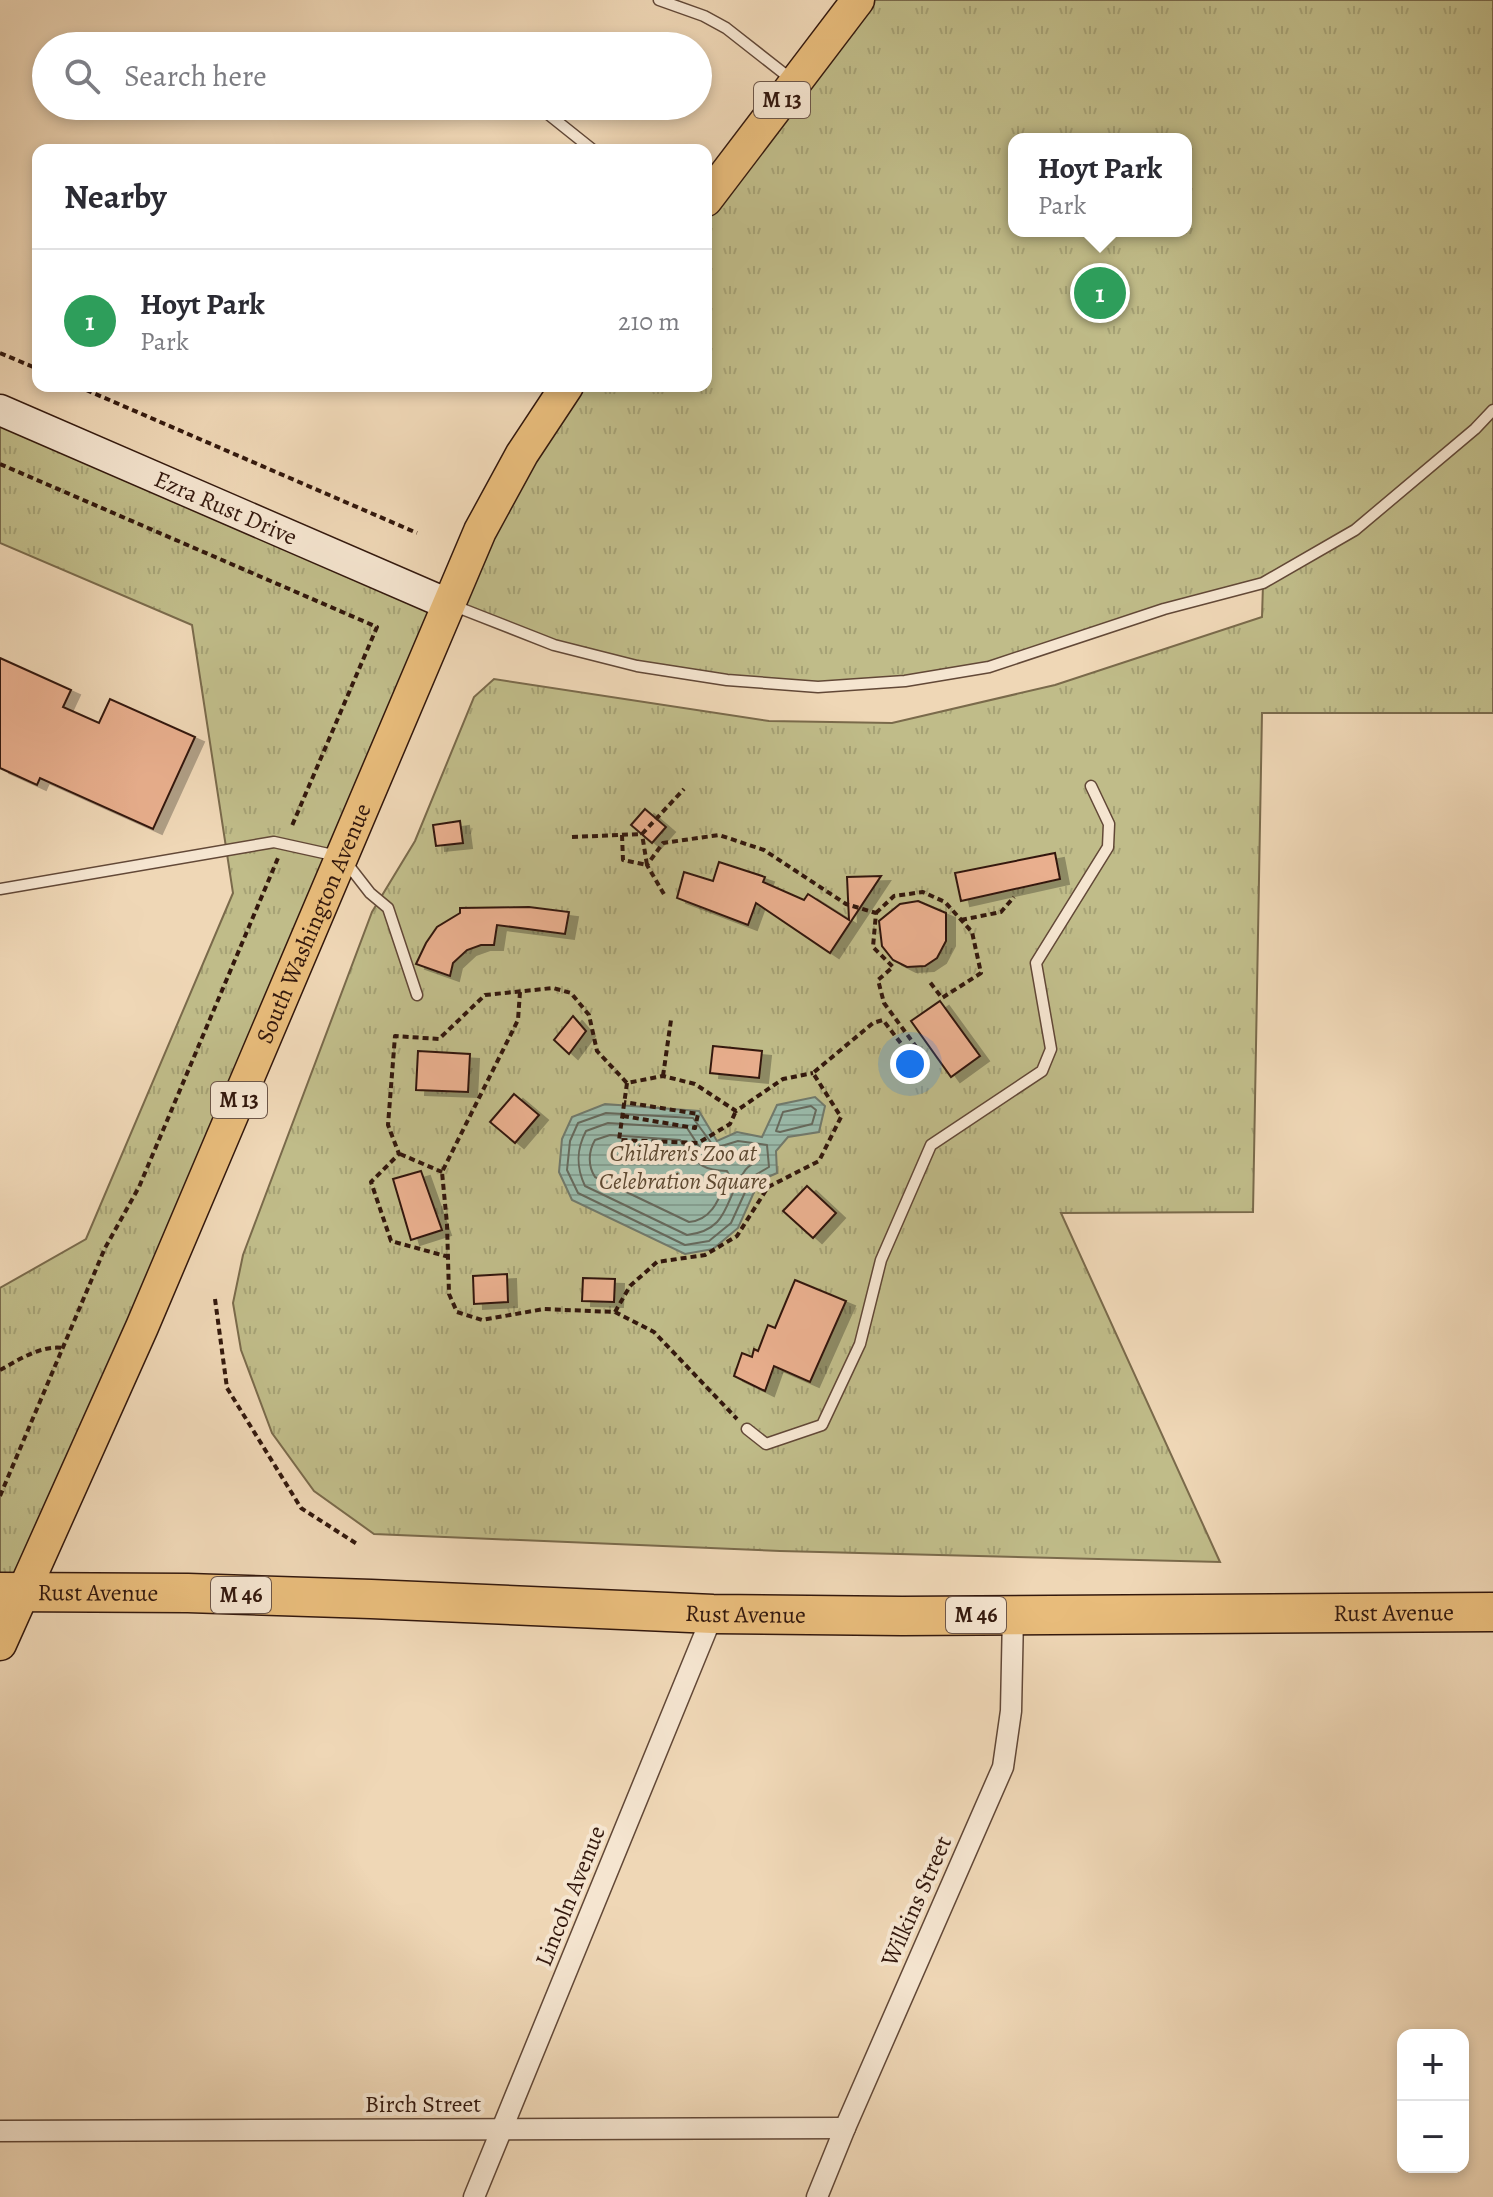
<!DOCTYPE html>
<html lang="en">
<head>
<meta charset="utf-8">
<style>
	:root { --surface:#fff; --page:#f2f2f3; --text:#2b2b33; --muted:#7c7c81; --line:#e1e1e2; --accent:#0f766e }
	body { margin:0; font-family:Alegreya,serif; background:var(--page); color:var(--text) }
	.controls { position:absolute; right:24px; bottom:24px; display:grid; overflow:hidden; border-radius:16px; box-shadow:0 4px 12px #0003 }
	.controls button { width:72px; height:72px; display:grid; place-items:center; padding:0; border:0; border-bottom:2px solid var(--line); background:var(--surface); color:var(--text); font:40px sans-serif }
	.you { position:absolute; left:910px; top:1064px; width:28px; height:28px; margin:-20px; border:6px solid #fff; border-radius:50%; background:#1a73e8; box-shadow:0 0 0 12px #1a73e833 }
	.badge { display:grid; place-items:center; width:52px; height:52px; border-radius:50%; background:var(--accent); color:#fff; font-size:26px; font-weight:700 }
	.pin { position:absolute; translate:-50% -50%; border:4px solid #fff; box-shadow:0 2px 8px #0006 }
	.popup { position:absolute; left:1008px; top:133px; width:184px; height:104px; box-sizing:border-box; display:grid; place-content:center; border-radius:16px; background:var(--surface); filter:drop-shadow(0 2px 6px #0005); font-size:26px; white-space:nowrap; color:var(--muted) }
	.popup b { font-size:30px; color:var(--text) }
	.popup::after { content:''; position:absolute; left:50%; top:100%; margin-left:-16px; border:16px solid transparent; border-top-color:var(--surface) }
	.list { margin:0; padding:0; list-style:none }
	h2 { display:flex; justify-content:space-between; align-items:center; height:104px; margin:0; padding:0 32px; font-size:34px }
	h2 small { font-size:26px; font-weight:400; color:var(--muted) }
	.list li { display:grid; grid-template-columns:52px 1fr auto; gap:24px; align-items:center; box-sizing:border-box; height:144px; padding:0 32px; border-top:2px solid var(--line) }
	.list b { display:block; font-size:30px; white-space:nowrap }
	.list p { margin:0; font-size:26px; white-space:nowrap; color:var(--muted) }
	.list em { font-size:26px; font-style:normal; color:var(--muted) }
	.icon { flex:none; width:44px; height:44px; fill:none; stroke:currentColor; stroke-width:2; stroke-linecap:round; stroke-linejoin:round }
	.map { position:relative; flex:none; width:1493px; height:2197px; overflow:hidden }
	.search { position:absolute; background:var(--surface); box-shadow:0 4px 12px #0003; left:32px; top:32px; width:680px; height:88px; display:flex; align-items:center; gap:20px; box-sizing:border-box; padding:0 28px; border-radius:44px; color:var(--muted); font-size:30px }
	.panel { position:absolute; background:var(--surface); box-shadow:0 4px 12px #0003; left:32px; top:144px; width:680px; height:248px; border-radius:16px }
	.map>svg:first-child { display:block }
	.park { fill:url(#park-tufts); stroke:#7a6a4b; stroke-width:2; fill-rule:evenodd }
	.water { fill:url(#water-rules); stroke:#71796b; stroke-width:2 }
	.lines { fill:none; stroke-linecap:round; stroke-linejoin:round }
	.shore { stroke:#66695c; stroke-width:2 }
	.building { fill:#e9af8e; stroke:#33180d; stroke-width:2; filter:url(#shadow) }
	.lane-casing { stroke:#624837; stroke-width:13 }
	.street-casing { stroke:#624837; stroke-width:23 }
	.secondary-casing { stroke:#33180d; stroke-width:33 }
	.primary-casing { stroke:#33180d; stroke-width:35 }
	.highway-casing { stroke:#33180d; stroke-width:41 }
	.path { stroke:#33180d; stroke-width:4; stroke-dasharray:6 4; stroke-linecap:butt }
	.lane { stroke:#f5e5d0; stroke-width:10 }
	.street { stroke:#f5e5d0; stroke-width:20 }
	.secondary { stroke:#f5e5d0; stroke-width:30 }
	.primary { stroke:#e8bc7b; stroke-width:32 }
	.highway { stroke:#e8bc7b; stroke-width:38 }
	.labels { text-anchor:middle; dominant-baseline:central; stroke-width:8; stroke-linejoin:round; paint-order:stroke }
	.shield { fill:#f5e5d0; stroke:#6d5648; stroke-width:2 }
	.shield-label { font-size:22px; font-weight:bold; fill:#33180d }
	.street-label { font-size:24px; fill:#33180d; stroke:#f5e5d0 }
	.park-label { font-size:24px; font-style:italic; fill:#5d4932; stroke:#f5e5d0 }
</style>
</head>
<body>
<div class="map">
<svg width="1493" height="2197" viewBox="0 0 1493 2197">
	<defs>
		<pattern id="park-tufts" width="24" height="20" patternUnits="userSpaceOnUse" patternTransform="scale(2)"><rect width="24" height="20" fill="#c0bc89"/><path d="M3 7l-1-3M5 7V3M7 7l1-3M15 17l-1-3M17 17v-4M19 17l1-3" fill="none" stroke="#a5a175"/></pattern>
		<pattern id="water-rules" width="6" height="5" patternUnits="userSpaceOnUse" patternTransform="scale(2)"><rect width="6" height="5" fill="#9abaaa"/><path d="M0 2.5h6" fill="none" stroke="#859f91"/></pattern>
		<filter id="shadow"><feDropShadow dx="9" dy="5" stdDeviation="0" flood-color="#0004"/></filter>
	</defs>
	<rect width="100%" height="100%" fill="#efd7b6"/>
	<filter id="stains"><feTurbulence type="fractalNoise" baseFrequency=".0025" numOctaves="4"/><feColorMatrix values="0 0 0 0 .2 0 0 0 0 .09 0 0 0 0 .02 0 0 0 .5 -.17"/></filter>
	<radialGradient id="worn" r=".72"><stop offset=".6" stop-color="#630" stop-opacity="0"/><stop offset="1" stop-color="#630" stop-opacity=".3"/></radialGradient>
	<path class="park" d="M858,0H1493V713H1262L1253,1212L1061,1213L1220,1562L780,1551L374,1534L314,1491L272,1433L241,1350L233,1303L243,1255L372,912L415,841L474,697L494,679L769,721L892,723L1055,685L1262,617L1263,584L989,667L818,687L727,680L554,645L450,605L22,1593L0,1592V1288L86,1239L233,893L192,625L0,543V410L450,604L567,386H706V200ZM1014,139H1186V231H1014Z"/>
	<path class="water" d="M815,1097L825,1106L819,1132L788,1137L776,1151L777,1173L759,1181L738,1228L713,1249L685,1254L572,1200L559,1172L562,1139L572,1117L605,1104L699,1111L717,1141L737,1132L762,1137L777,1105Z"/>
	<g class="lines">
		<g class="shore">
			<path d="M811,1106L816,1110L812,1124L780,1132L776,1131L783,1112Z"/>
			<path d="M606,1113L693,1118L715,1148L738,1141L767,1145L769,1167L752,1177L731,1223L709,1241L685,1245L578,1193L567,1170L570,1141L578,1123Z"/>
			<path d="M608,1123L687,1128L702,1151L710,1157L721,1158L740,1151L757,1154L759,1160C754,1163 747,1166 744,1172C724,1200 730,1230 687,1235L585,1186C576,1167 576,1150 586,1131Z"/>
			<path d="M610,1135L680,1140C697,1160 696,1170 727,1171L729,1175C720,1195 714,1220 689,1222L595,1177C588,1166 588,1152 595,1140Z"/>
		</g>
	</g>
	<g class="building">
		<path d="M0,658L71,690L63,707L99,723L110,699L195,737L153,829L40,778L37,785L0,768Z"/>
		<path d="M645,809L666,827L652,843L631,825Z"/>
		<path d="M460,821L463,843L436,846L433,825Z"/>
		<path d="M1055,853L1060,879L961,901L955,873Z"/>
		<path d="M719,862L765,877L763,882L804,900L808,894L849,920L847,877L881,876L830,953L756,903L748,925L677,898L684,872L713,881Z"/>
		<path d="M918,901L946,913V941L937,958L925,966L907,967L893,960L882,946L879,921L900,904Z"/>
		<path d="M529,907L569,912L565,934L497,925L494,945H481L467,950L453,963L450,976L416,964L426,943L437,927L460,913V908Z"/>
		<path d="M940,1001L980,1056L951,1077L911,1021Z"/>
		<path d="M573,1016L586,1031L569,1054L554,1040Z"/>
		<path d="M713,1046L762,1051L759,1078L710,1073Z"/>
		<path d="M418,1051L470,1054L468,1092L416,1090Z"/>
		<path d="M514,1094L539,1115L515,1143L490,1122Z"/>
		<path d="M421,1171L442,1230L411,1240L393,1179Z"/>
		<path d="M807,1186L836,1213L813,1238L783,1211Z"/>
		<path d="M507,1274L508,1302L474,1304L473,1276Z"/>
		<path d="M583,1278L615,1279L614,1302L582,1301Z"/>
		<path d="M795,1280L846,1301L810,1382L774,1366L765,1391L734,1376L742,1353L752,1357L754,1349L758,1351L768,1325L775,1328Z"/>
	</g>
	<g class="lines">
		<defs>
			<g id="lane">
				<path d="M659,0L704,16L726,28L791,79"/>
				<path d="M538,106L593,150"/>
				<path d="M452,605L554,645L637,666L727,680L818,687L905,681L989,667L1164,609L1263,583L1355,530L1475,429L1493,410"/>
				<path d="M0,889L274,842L342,857L370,893L388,908L417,995"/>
				<path d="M747,1429L766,1444L822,1425L860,1344L881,1260L931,1145L1042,1071L1051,1049L1036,963L1108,847L1109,824L1091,786"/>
			</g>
			<g id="street">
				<path d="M0,2131L845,2128"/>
				<path d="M474,2197L713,1614"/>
				<path d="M817,2197L845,2128L1003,1767L1011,1711L1013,1615"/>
			</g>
			<g id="secondary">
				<path id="s1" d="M0,410L450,605"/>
			</g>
			<g id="primary">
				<path d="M706,200L858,0"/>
				<path id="s2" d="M0,1644L142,1327L480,531L522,454L567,386"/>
			</g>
			<g id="highway">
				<path id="s3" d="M0,1592L188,1593L371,1599L713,1614L902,1616L1493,1612"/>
			</g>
		</defs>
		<use href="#lane" class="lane-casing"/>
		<use href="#street" class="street-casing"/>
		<use href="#secondary" class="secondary-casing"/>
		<use href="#primary" class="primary-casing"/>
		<use href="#highway" class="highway-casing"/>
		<g class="path">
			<path d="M0,353L38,369"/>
			<path d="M77,386L417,533"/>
			<path d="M0,464L377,627L291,828"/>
			<path d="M622,835L623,860L647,865L642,834"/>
			<path d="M572,837L642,834L684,789"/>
			<path d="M876,913L894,896L923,892L945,902L972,932L981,973L942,998L929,981"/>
			<path d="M961,920L1001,912L1014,897"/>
			<path d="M520,992L518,1020L442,1172L447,1224L449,1294L457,1312L482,1320L544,1309L615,1312L654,1332L737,1419"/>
			<path d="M663,1076L671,1020"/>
			<path d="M627,1083L619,1140L698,1143L730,1124L736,1111"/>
			<path d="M623,1116L695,1128L698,1114L624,1102"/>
			<path d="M400,1154L442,1172"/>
			<path d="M449,1257L391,1241L371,1182L399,1154L388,1125L395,1036L439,1039L485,995L553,988L571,993L589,1015L597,1051L627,1083L663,1076L695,1084L736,1111L783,1079L813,1073"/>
			<path d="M215,1299L227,1388L301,1508L357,1544"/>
			<path d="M615,1312L630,1286L657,1262L705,1255L737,1236L768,1187L819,1161L841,1117L813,1073L873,1023L883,1020L909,1054L917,1048L884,1003L878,980L893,967L873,947L876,913L846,904L764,850L719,835L663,843L647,865L665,896"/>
			<path d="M0,1370C19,1360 40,1345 63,1348"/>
			<path d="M0,1496L105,1248L139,1187L278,858"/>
		</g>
		<use href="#lane" class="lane"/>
		<use href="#street" class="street"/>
		<use href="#secondary" class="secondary"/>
		<use href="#primary" class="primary"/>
		<use href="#highway" class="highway"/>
	</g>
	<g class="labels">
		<g class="shield">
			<rect x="754" y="82" width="56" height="36" rx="6"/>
			<rect x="211" y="1082" width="56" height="36" rx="6"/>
			<rect x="211" y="1577" width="60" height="36" rx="6"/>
			<rect x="946" y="1597" width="60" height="36" rx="6"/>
		</g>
		<g class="shield-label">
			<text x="782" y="100">M 13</text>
			<text x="239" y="1100">M 13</text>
			<text x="241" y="1595">M 46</text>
			<text x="976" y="1615">M 46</text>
		</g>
		<g class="street-label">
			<text stroke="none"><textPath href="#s1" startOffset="246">Ezra Rust Drive</textPath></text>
			<text stroke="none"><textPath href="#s2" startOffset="786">South Washington Avenue</textPath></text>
			<text stroke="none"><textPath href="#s3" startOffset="98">Rust Avenue</textPath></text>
			<text stroke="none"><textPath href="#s3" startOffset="1394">Rust Avenue</textPath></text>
			<text stroke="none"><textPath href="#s3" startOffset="746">Rust Avenue</textPath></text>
			<text transform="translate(570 1896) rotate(-68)">Lincoln Avenue</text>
			<text transform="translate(916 1901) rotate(-66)">Wilkins Street</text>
			<text x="423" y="2104">Birch Street</text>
		</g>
		<g class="park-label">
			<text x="683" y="1153">Children's Zoo at<tspan x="683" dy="28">Celebration Square</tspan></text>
		</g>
	</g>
	<rect width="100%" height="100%" filter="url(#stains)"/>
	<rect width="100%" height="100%" fill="url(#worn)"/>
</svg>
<div class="controls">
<button>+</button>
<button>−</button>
</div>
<div class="you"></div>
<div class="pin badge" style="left:1100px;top:293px;background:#2e9e5b">1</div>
<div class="popup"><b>Hoyt Park</b>Park</div>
<div class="search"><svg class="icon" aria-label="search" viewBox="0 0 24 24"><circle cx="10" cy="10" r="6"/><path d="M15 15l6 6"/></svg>Search here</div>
<section class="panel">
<h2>Nearby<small></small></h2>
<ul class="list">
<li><span class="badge" style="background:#2e9e5b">1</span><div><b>Hoyt Park</b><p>Park</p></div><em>210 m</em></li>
</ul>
</section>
</div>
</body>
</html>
